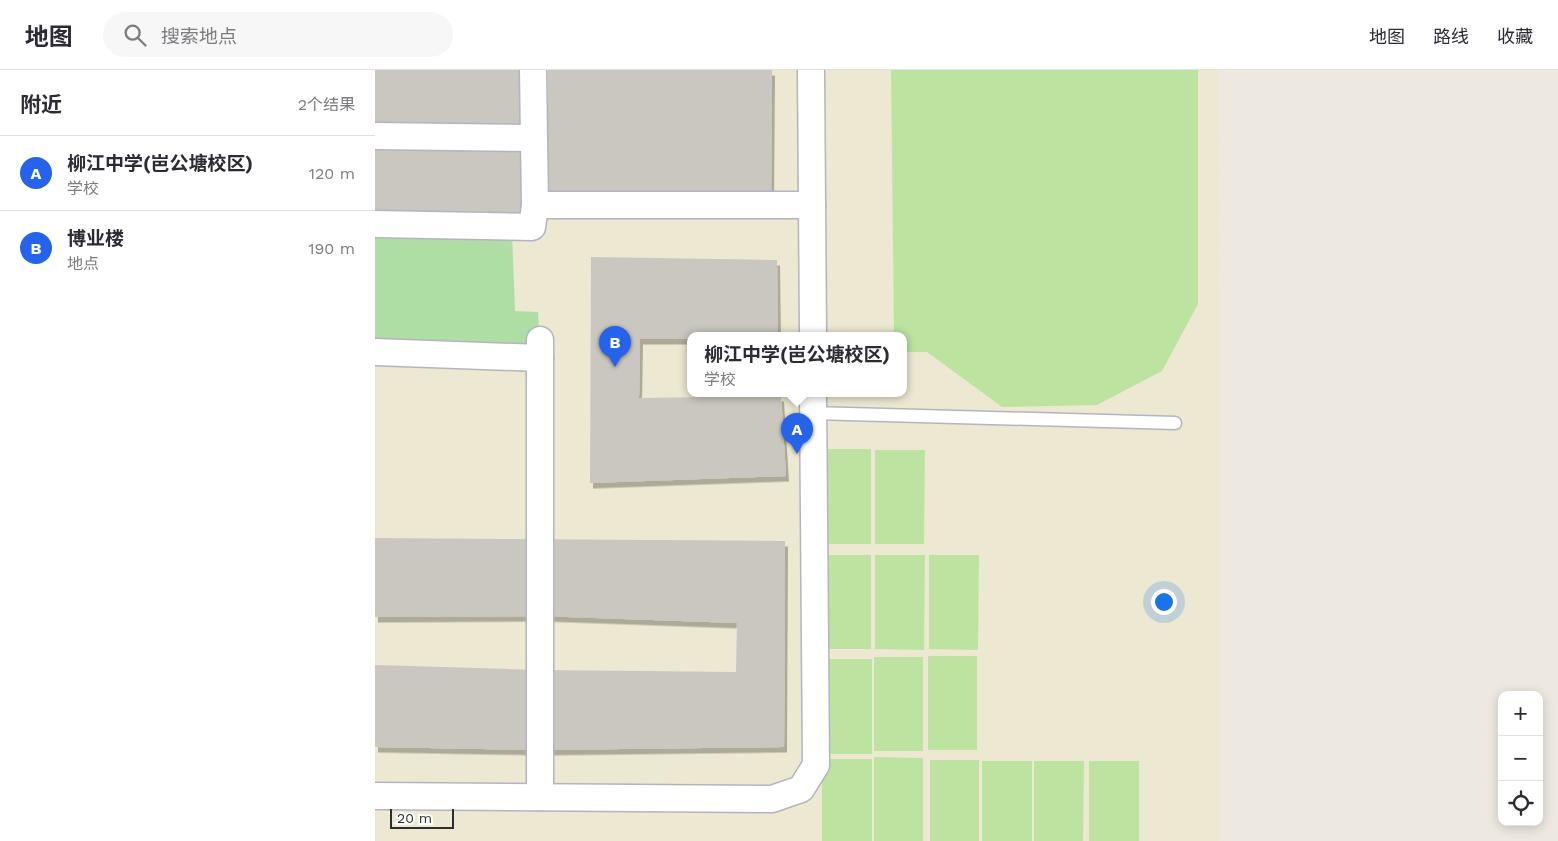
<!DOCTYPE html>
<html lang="zh">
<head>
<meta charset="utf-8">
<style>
	:root { --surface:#fff; --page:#f7f7f7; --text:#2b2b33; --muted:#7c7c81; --line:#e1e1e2; --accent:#2563eb }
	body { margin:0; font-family:"Work Sans","Noto Sans SC",sans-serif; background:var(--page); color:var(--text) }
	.controls { position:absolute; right:15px; bottom:15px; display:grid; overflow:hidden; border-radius:10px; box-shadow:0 2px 12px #0003 }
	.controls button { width:45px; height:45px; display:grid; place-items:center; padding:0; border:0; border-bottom:1px solid var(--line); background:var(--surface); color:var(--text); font:25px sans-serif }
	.scale { position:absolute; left:15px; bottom:12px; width:64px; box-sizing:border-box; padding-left:5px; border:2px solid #2d2d2d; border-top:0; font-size:14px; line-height:18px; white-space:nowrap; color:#2d2d2d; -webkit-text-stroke:4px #fff; paint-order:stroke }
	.you { position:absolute; left:788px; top:531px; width:18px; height:18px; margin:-12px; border:4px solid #fff; border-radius:50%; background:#1a73e8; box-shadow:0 0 0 8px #1a73e833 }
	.badge { display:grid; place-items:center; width:32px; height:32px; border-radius:50%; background:var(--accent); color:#fff; font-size:16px; font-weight:700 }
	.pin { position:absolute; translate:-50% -41px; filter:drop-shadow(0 1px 2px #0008) }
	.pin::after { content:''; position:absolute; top:26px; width:18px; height:15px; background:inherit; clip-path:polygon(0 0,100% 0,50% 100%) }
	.popup { position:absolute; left:312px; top:262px; width:220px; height:65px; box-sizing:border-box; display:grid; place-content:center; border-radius:10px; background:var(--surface); filter:drop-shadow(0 1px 4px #0005); font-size:16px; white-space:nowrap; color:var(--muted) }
	.popup b { font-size:19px; color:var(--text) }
	.popup::after { content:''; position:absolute; left:50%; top:100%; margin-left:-10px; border:10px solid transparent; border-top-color:var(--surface) }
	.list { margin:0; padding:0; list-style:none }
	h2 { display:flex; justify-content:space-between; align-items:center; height:65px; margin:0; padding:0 20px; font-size:21px }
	h2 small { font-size:16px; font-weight:400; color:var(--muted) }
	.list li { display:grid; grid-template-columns:32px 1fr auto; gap:15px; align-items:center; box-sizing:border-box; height:75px; padding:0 20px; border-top:1px solid var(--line) }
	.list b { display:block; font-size:19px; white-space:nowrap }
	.list p { margin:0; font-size:16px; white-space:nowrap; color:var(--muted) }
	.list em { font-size:16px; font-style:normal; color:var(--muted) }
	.icon { flex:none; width:28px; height:28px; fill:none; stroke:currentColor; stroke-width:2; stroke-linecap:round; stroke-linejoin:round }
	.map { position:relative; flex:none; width:1183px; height:771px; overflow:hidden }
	header { display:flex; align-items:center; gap:30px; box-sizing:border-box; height:70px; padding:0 25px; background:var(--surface); border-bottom:1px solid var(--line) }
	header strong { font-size:24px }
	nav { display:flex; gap:28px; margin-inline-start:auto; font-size:18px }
	.search { width:350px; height:45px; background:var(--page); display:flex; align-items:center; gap:12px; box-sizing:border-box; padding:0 18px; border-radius:28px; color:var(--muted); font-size:19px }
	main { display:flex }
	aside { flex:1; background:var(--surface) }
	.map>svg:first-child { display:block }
	.education { fill:#ece8d2; fill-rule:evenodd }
	.green { fill:#aedea3 }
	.pitch { fill:#bce4a0 }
	.building { fill:#c9c7bf; filter:url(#shadow) }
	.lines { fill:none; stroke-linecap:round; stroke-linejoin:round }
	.lane-casing { stroke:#b4b4bf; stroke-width:15 }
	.street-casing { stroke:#b4b4bf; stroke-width:29 }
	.lane { stroke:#fff; stroke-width:12 }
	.street { stroke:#fff; stroke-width:26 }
</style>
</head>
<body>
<header>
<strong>地图</strong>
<div class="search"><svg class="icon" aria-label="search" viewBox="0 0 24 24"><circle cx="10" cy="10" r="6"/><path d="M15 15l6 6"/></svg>搜索地点</div>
<nav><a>地图</a><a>路线</a><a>收藏</a></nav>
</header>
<main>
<aside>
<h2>附近<small>2个结果</small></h2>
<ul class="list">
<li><span class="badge">A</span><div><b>柳江中学(岜公塘校区)</b><p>学校</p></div><em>120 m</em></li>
<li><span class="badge">B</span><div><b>博业楼</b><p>地点</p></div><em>190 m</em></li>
</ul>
</aside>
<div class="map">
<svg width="1183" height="771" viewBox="0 0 1183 771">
	<defs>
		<filter id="shadow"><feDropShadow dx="3" dy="5.5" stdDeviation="0" flood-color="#0004"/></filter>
	</defs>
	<rect width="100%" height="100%" fill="#ede9e1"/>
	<path class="education" d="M0,0H844L845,769L843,771H0ZM316,265H528V323H316Z"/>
	<path class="green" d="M0,160L137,162L140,241L163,242L165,282L0,278Z"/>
	<g class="pitch">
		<path d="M516,0H823V234L787,301L722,335L627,337L552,282H528V265H519Z"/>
		<path d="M446,379H496V474H445Z"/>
		<path d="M500,380H550L549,474H500Z"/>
		<path d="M447,485H496V579H446Z"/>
		<path d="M500,485H550L549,580L500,579Z"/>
		<path d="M554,485H604L603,580L554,579Z"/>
		<rect x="553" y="586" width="49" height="94"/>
		<rect x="499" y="587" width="49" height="94"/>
		<rect x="447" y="589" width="50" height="95"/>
		<path d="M499,687L548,688V771H499Z"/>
		<rect x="447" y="689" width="50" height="82"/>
		<rect x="555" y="690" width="49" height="81"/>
		<rect x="607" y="691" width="50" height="80"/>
		<path d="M659,691H709L708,771H659Z"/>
		<rect x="714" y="691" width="50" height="80"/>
	</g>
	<g class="building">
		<path d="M0,0H158V62L0,61Z"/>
		<path d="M173,0H397L396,127L171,125Z"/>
		<path d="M0,70L158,72L156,153L0,150Z"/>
		<path d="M216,187L402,190L403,265H316V269H265L264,328L406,326L411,406L215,413Z"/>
		<path d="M0,468L410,471L409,677L165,680L0,677V595L165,600L361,602L362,553L165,546L0,547Z"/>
	</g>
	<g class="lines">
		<defs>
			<path id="lane" d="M438,343L800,353"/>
			<g id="street">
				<path d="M158,0L160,135H437"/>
				<path d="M436,0L438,265"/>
				<path d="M0,66L159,68"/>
				<path d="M0,154L157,157L160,135"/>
				<path d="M165,270V727"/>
				<path d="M0,282L165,288"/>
				<path d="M0,726L397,729L426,719L441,695L438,323"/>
			</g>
		</defs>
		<use href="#lane" class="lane-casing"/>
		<use href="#street" class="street-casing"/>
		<use href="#lane" class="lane"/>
		<use href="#street" class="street"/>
	</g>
</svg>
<div class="controls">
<button>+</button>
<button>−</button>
<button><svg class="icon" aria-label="locate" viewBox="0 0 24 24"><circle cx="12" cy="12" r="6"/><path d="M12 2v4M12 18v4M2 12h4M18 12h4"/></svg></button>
</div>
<div class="scale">20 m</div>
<div class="you"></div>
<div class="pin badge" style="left:422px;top:384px">A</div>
<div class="popup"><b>柳江中学(岜公塘校区)</b>学校</div>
<div class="pin badge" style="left:240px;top:297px">B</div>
</div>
</main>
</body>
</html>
